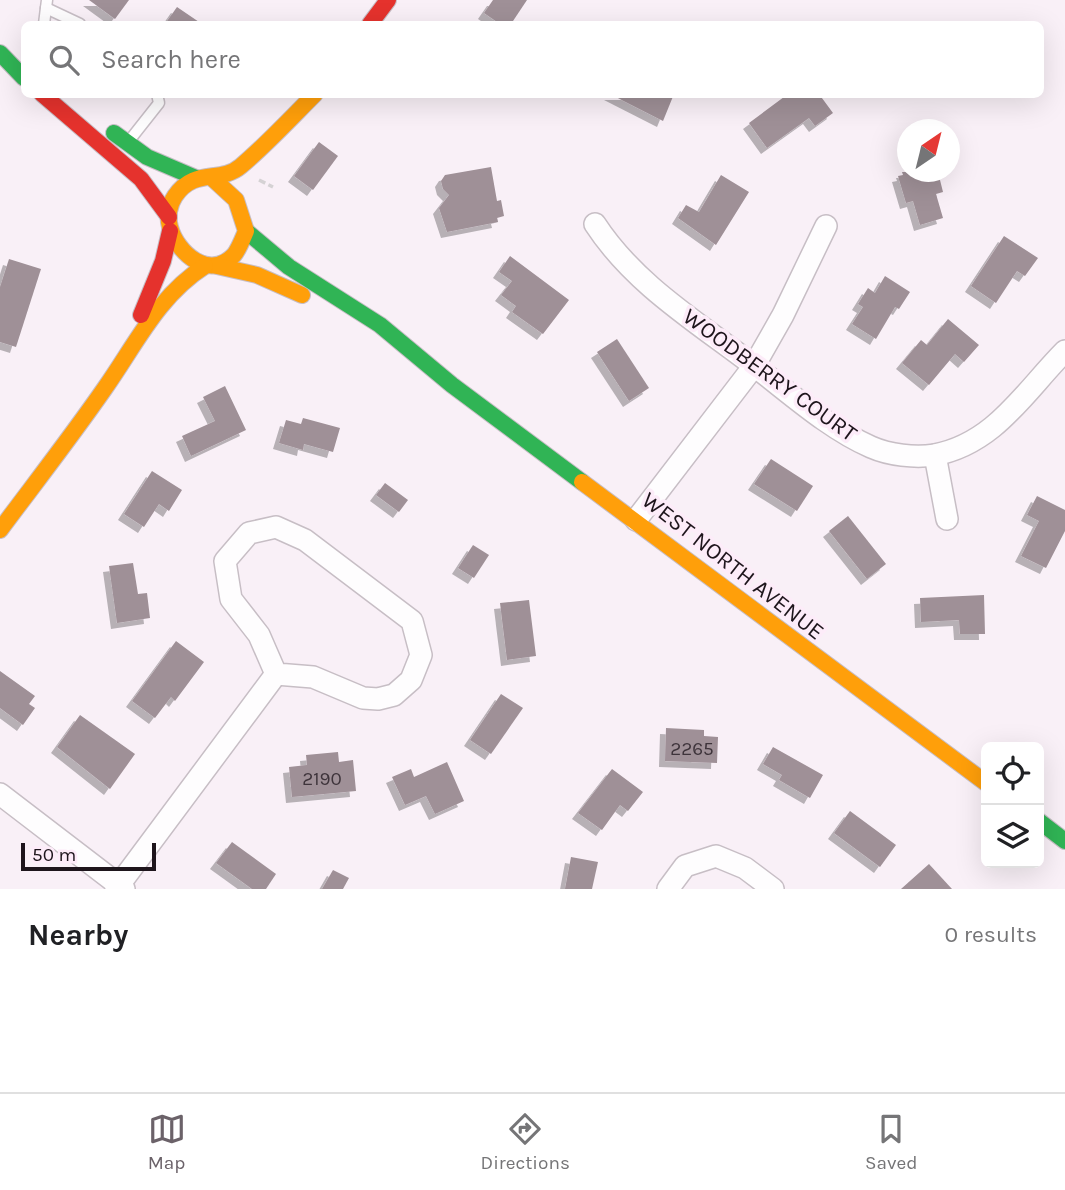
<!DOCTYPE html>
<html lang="en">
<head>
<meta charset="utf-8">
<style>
	:root { --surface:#fff; --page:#f6f6f6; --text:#202124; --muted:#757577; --line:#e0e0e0; --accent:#6b6269 }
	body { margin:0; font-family:Karla,sans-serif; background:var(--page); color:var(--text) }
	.controls { position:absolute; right:21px; bottom:21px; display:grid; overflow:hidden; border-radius:10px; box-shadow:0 7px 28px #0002 }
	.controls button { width:63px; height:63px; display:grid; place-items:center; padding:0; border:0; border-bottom:2px solid var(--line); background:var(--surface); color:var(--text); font:35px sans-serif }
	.compass { position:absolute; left:897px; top:119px; width:63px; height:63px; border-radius:50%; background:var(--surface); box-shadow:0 7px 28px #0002; rotate:35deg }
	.scale { position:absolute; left:21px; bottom:18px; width:135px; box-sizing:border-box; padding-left:7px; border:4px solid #1e151c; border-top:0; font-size:19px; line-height:24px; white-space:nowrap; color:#1e151c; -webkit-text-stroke:5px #fdecf9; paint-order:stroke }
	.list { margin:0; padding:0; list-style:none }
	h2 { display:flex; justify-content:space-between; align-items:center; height:91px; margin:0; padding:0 28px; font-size:30px }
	h2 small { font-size:23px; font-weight:400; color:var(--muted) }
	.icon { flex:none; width:38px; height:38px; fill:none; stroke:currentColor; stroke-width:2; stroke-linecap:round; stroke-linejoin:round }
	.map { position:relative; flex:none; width:1065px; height:889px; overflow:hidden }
	.search { position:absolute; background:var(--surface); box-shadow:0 7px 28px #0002; left:21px; right:21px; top:21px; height:77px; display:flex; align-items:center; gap:18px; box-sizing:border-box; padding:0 24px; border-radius:10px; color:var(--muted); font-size:26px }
	.sheet { height:203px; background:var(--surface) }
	nav { display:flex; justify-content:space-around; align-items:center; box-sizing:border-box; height:98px; border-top:2px solid var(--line); background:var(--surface); font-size:19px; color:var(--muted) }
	nav a { display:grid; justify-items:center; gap:4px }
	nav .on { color:var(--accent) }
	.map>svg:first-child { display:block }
	.building { fill:#9f9097; filter:url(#shadow) }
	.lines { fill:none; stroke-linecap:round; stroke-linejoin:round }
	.lane-casing { stroke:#c7bec5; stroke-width:13 }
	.street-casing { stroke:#c7bec5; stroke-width:24 }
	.fast-casing { stroke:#c7bec5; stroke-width:18 }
	.slow-casing { stroke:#c7bec5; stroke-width:18 }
	.jam-casing { stroke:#c7bec5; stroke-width:18 }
	.path { stroke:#d5d2d4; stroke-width:3.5; stroke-dasharray:7 3.5; stroke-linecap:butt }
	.lane { stroke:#fefdfe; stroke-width:10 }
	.street { stroke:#fefdfe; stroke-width:21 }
	.fast { stroke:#30b455; stroke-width:16 }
	.slow { stroke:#ff9f0a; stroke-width:16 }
	.jam { stroke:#e5322d; stroke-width:16 }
	.labels { text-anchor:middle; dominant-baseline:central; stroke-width:7; stroke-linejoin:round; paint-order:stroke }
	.number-label { font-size:19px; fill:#3e343b }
	.street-label { font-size:23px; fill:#1e151c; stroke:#fdecf9 }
</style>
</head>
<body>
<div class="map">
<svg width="1065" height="889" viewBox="0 0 1065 889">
	<defs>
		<filter id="shadow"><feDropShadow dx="-6" dy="6" stdDeviation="0" flood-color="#0004"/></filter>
	</defs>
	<rect width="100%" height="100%" fill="#f9f0f7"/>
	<g class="building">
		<path d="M89,0H129L115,19Z"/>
		<path d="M493,0H527L511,24H500L484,13Z"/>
		<path d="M177,7L202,24H165Z"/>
		<path d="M610,94H674L663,121Z"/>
		<path d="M788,94H819L833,113L815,126L809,118L767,148L749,123Z"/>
		<path d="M319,142L338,156L313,190L294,176Z"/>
		<path d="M491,167L497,201L501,200L504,216L497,218L498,222L447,232L439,208L449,195L443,189L441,181L445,175Z"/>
		<path d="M902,172H938L943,192L936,194L943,218L920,225L913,201L906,203L898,176L903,175Z"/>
		<path d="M721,175L749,192L716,245L678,218L686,205L699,212Z"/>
		<path d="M1004,236L1038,258L1025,276L1017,271L996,303L971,286Z"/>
		<path d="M510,256L569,300L543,334L512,312L516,306L501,295L512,281L499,272Z"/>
		<path d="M9,259L41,269L16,347L0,342V287Z"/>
		<path d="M885,276L910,292L899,309L895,307L876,339L852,324L863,307L858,304L868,288L875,293Z"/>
		<path d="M948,319L979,345L964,362L955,354L929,385L902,363L921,340L927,345Z"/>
		<path d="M617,339L649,388L629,401L597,352Z"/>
		<path d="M225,386L246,430L191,456L182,436L215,421L203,397Z"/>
		<path d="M303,418L340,428L333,452L304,444L303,450L279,443L286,420L301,424Z"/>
		<path d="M771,459L813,486L797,511L754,484Z"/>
		<path d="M152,471L182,490L169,511L159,504L144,527L124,514Z"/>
		<path d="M385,483L408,500L399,512L376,495Z"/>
		<path d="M1037,496L1065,510V531L1046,568L1021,556L1039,521L1027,515Z"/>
		<path d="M848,516L886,564L867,579L829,531Z"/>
		<path d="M473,545L489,555L474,578L458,568Z"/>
		<path d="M133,563L138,594L147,593L150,618L117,623L109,566Z"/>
		<path d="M984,595L985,634H960L959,620L921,622L920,598Z"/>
		<path d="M529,600L536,656L507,660L500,603Z"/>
		<path d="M176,641L204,662L175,701L171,697L155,718L132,701Z"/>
		<path d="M0,671L35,696L29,704L35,708L23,725L0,708Z"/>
		<path d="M501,694L523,708L491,754L470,740Z"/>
		<path d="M80,715L135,754L110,789L57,747Z"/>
		<path d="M666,728L704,730V736L718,737L717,763L665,761Z"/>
		<path d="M773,747L823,775L810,798L779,780L782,775L763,764Z"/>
		<path d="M338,752L339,762L353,760L356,791L292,797L289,767L307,765L306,755Z"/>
		<path d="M447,762L464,801L435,814L426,796L405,805L392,777L411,769L414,777Z"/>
		<path d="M612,769L643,792L628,811L620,805L602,830L578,813Z"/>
		<path d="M850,811L896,845L880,867L834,833Z"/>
		<path d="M232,842L276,874L266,889H252L216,863Z"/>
		<path d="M571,857L598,862L592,889H565Z"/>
		<path d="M929,864L952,889H901Z"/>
		<path d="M333,870L349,878L343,889H322Z"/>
	</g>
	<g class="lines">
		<defs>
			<g id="lane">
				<path d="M46,8L80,24"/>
				<path d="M44,24L47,0"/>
				<path d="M129,141L159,103L157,94"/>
			</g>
			<g id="street">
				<path d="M595,224C634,284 697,322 753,365C790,393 828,428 871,447C889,455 915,458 934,455C995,444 1025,391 1065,351"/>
				<path d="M935,455L947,519"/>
				<path d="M636,520L754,366L783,315L826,226"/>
				<path d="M276,527L305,540L412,621L421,655L411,680L394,695L378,699L363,698L313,677L276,674L259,635L231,599L225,561L249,533Z"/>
				<path d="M0,794L124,889"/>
				<path d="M116,889L276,674"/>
				<path d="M668,889L685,866L716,856L745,868L773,889"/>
			</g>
			<g id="fast">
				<path d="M0,53L24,78"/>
				<path d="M114,133L147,157L196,178"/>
				<path d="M246,231L289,267L380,325L452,385L582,482"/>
				<path d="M1039,821L1065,841"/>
			</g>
			<g id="slow">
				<path d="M211,177L236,200L246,231C243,238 239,249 234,255C209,281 177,253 170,227C167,217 169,205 175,196C195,167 220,184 241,166C267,144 291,118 315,94"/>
				<path d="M217,266L257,275L302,295"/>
				<path d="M582,482L986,783"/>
				<path d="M0,530C35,483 71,437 105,388C136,344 158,296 205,266"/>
			</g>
			<g id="jam">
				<path d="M370,24L388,0"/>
				<path d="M42,94L141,179L169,217"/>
				<path d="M141,315L163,261L170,231"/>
			</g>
		</defs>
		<use href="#lane" class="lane-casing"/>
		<use href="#street" class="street-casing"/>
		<use href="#fast" class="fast-casing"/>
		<use href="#slow" class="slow-casing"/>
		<use href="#jam" class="jam-casing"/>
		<path class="path" d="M259,180L273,187"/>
		<use href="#lane" class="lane"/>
		<use href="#street" class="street"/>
		<use href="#fast" class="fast"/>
		<use href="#slow" class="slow"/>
		<use href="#jam" class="jam"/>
	</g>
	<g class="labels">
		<g class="number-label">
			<text x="692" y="749">2265</text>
			<text x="322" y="779">2190</text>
		</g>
		<g class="street-label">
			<text transform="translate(770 375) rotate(36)">WOODBERRY COURT</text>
			<text transform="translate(733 566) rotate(38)">WEST NORTH AVENUE</text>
		</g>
	</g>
</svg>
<div class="controls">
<button><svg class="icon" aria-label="locate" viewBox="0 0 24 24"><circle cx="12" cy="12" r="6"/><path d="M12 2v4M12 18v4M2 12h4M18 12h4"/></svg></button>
<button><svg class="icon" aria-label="layers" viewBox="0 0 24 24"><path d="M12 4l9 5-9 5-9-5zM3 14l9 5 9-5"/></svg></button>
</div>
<svg class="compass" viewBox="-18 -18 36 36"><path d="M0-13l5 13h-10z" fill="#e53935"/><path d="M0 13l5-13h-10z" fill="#757577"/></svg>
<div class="scale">50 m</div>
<div class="search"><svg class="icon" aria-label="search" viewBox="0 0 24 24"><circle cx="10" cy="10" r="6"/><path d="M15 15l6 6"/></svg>Search here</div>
</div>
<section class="sheet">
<h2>Nearby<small>0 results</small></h2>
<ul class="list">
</ul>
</section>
<nav>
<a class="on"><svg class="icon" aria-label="map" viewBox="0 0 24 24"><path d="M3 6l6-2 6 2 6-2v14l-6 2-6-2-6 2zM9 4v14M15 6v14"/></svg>Map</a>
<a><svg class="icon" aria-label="directions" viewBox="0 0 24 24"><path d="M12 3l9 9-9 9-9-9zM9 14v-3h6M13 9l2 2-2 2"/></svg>Directions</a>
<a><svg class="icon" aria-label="saved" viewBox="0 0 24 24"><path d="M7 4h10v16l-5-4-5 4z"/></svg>Saved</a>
</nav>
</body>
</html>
